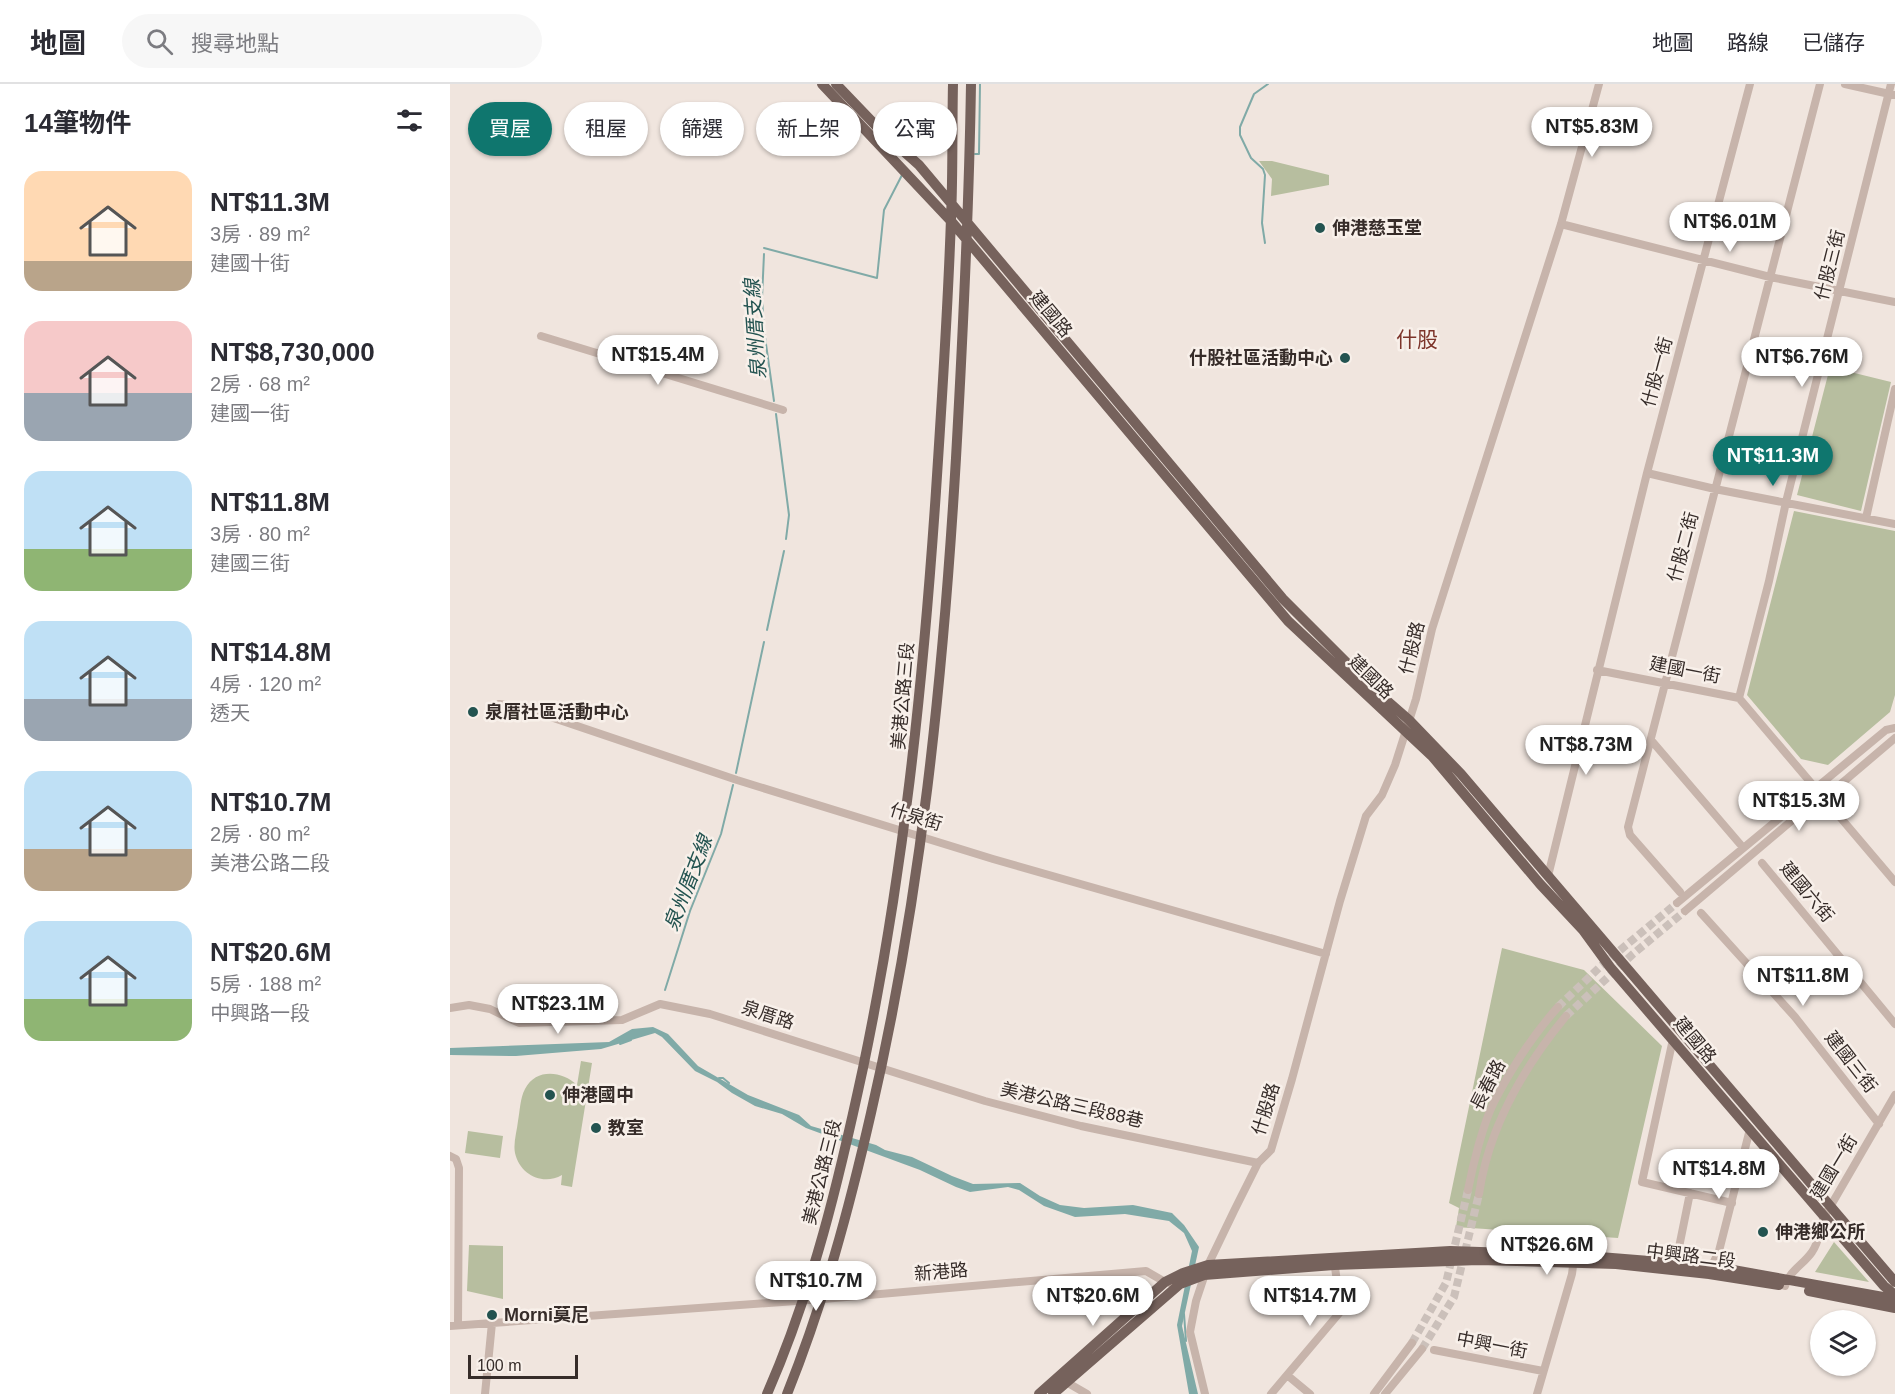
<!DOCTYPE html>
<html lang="zh-TW">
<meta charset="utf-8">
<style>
body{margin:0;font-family:Arial,"Noto Sans TC",sans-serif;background:#f7f7f7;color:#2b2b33;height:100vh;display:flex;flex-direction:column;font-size:22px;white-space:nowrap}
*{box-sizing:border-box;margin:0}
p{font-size:20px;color:#7c7c81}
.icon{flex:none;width:33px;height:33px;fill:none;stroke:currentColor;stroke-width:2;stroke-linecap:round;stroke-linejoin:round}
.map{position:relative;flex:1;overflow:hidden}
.sheet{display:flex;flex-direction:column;background:#fff;width:450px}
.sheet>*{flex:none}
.hud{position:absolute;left:18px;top:18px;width:570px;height:54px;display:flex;gap:12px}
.tools{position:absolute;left:1360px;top:1226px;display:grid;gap:12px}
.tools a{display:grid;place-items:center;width:66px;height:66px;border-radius:50%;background:#fff;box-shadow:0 2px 4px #0004;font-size:30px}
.scale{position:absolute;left:18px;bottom:15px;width:110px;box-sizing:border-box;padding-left:6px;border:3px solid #362c29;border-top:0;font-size:16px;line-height:21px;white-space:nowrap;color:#362c29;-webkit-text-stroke:4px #f8f0ea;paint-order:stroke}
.price{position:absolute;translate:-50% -51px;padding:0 14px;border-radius:21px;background:#fff;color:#222;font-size:20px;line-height:39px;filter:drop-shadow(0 2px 3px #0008)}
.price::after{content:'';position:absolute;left:50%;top:36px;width:18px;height:14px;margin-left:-9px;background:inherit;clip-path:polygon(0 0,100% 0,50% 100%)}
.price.active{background:#0f766e;color:#fff}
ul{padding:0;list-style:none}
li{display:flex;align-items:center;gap:18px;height:150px;padding:0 24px}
li span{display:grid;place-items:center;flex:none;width:168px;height:120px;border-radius:18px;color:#555}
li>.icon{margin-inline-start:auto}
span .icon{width:72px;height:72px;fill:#fffc;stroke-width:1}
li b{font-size:26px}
h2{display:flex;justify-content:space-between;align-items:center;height:72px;padding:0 24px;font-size:26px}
.chip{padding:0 21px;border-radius:27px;background:#fff;box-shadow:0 2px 4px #0004;font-size:21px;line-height:54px}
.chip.active{background:#0f766e;color:#fff}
header{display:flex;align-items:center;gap:36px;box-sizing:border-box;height:84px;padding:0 30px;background:#fff;border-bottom:2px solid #e1e1e2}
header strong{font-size:28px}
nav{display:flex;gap:33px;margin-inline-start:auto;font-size:21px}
.search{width:420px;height:54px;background:#f7f7f7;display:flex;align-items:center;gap:15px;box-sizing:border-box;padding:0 21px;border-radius:33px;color:#7c7c81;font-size:22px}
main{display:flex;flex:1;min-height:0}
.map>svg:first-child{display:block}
.green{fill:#b7be9f}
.water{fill:#80aaa7}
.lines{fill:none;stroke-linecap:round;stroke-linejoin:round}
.stream{stroke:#80aaa7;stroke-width:2}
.minor-tunnel{stroke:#cbc0ba;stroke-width:8;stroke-dasharray:8 4;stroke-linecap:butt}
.minor{stroke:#c7b4ab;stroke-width:8}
.major{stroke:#76625c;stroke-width:10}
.poi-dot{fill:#235350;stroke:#f8f0ea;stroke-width:2}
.labels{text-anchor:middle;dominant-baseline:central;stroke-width:5;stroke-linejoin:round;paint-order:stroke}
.poi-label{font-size:18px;font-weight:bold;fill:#362c29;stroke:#f8f0ea;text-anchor:start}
.street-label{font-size:18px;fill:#362c29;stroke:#f8f0ea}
.water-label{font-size:20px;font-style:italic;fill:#235350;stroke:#f8f0ea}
.quarter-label{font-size:21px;fill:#7d342a;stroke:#f8f0ea}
</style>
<header>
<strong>地圖</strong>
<div class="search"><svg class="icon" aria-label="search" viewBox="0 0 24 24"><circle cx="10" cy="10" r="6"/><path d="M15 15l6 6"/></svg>搜尋地點</div>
<nav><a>地圖</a><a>路線</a><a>已儲存</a></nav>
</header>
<main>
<section class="sheet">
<h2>14筆物件<svg class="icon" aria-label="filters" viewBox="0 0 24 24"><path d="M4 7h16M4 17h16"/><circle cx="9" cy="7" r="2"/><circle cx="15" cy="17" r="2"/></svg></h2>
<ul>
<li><span style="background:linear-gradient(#ffd9b3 75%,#b9a48a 0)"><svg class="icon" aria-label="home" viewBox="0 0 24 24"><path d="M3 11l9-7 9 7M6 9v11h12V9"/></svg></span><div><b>NT$11.3M</b><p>3房 · 89 m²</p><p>建國十街</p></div></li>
<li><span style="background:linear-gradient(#f6c9c9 60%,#9aa5b1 0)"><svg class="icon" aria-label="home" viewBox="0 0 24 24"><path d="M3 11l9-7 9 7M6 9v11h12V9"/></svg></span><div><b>NT$8,730,000</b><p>2房 · 68 m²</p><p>建國一街</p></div></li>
<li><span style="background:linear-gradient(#bfe0f5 65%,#8fb573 0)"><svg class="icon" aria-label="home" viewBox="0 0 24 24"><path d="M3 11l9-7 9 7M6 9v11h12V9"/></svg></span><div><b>NT$11.8M</b><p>3房 · 80 m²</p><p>建國三街</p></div></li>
<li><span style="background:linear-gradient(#bfe0f5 65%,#9aa5b1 0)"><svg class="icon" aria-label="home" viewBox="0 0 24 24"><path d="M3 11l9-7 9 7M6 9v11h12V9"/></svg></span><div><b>NT$14.8M</b><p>4房 · 120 m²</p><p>透天</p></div></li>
<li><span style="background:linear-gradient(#bfe0f5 65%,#b9a48a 0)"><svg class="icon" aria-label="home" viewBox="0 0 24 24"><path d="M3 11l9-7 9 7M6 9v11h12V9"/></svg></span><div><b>NT$10.7M</b><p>2房 · 80 m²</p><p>美港公路二段</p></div></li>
<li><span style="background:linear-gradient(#bfe0f5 65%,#8fb573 0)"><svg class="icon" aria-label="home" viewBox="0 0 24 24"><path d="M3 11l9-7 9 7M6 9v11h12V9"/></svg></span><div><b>NT$20.6M</b><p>5房 · 188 m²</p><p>中興路一段</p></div></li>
</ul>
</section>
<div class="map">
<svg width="1445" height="1310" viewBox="0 0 1445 1310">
<rect width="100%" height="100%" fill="#f0e5de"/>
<path class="green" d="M 809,77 L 822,77 L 879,91 L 879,101 L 821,112 L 822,95 Z
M 1380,283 L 1441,298 L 1411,427 L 1347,411 Z
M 1344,427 L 1445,447 L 1445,611 L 1440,628 L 1378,681 L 1351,675 L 1297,611 Z
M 1052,864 L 1134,886 L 1212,962 L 1168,1154 L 1006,1143 L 1009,1124 L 999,1119 Z
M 131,977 L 142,979 L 122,1103 L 111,1101 L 112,1091 C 93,1102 70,1091 65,1069 C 63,1059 67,1047 68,1037 C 70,1027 70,1014 75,1005 C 86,984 112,987 127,1001 Z
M 18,1047 L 53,1052 L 50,1074 L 15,1069 Z
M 1384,1158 L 1419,1198 L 1365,1188 Z
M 19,1161 L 53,1162 L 53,1215 L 17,1207 Z"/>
<path class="water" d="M 203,943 L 218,950 L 248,982 L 298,1011 L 349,1031 L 361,1042 L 426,1061 L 435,1066 L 462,1073 L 502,1092 L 523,1100 L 570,1099 L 590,1112 L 610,1121 L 634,1124 L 683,1121 L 722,1129 L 734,1141 L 749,1163 L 732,1242 L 748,1310 L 739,1310 L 727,1241 L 742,1167 L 734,1149 L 719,1137 L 675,1130 L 625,1133 L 594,1122 L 569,1106 L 558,1103 L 520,1108 L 506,1103 L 470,1086 L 356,1044 L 332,1030 L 305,1022 L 282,1009 L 267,998 L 245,987 L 212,953 L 205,949 L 151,965 L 66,972 L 0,971 L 0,964 L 159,958 L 182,945 Z"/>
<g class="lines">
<path class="stream" d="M 461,69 L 465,58 L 489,65
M 525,70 L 529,70 L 530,0
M 815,159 L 812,139 L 815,91 L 813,85 L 801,74 L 790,51 L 790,43 L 804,10 L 818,0
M 314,164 L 427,194 L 434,126 L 452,91
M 314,170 L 312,214 L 314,246 L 324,317
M 326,330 L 339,431 L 336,455
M 317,546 L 334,467
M 286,689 L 314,558
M 215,906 L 240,827 L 271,750 L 283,701
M 170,960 L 181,956
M 269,994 L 273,994 L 279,999
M 734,1230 L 736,1257"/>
<path class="minor-tunnel" d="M 1108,923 L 1151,882 L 1227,819
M 1116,932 L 1183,870 L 1235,827
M 962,1259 L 996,1199 L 1018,1106
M 972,1265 L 1004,1213 L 1029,1110"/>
<path class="minor" d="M 1395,0 L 1444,11
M 1111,140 L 1320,193 L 1445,218
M 91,252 L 333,326
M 1197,389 L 1265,405 L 1445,440
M 1416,434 L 1445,305
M 1147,586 L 1289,614 L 1445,798
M 1289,614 L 1319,497 L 1336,418 L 1441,0
M 49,620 L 68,622 L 287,696 L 543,775 L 876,870
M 1201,656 L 1290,760
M 1312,779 L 1445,940
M 1098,792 L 1197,389 L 1300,0
M 1230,808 L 1180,751 L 1178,743 L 1370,0
M 1227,819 L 1436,646 L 1445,644
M 1235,827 L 1346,733 L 1365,722 L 1445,654
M 1251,829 L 1345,933 L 1429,1040
M 0,924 L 19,921 L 40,925 L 69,939 L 172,936 L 210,920 L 260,930 L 535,1017 L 631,1042 L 808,1079
M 1223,955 L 1192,1098 L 1282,1119
M 0,1072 L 6,1075 L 9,1084 L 8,1241
M 1018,1106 C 1023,1080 1033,1040 1044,1018 C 1061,985 1084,950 1108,923
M 1029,1110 C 1039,1042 1073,984 1116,932
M 1225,1183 L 1240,1109
M 1260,1186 L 1269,1167 L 1300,1045
M 1335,1202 C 1339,1187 1354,1180 1362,1168 C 1372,1154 1369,1136 1380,1123 L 1445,1011
M 0,1242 L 373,1215 L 696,1187 L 715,1198 L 720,1199
M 984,1266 L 1093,1287
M 837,1291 L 860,1310
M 611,1295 L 637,1310
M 35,1310 L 42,1239
M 755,1310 L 740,1248 L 746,1217 L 758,1181 L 784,1127 L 808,1079 L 821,1066 L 842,995 L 890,817 L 916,732 L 932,711 L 945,681 L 966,615 L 982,545 L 1111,140 L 1149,0
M 821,1310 L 891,1227 L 884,1176
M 924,1310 L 962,1259
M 935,1310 L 972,1265
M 1087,1310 L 1122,1190 L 1124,1174"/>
<path class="major" d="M 372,0 L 501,137 L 838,537 L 982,672 L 1090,800 L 1133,846 L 1160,883 L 1434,1202 L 1445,1211
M 386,0 L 432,48 L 469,81 L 833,515 L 919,601 L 959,636 L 1011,690 L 1445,1198
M 1359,1207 L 1445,1224
M 317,1310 C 363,1205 389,1096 413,984 C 453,793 473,601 486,407 C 492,316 498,225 501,134 C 503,89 502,45 503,0
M 337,1310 C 374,1218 399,1125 421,1029 C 471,813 493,595 506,374 C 513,249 519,125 521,0
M 589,1310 L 715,1198 L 733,1189 L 758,1181 L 1000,1167 L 1125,1171 L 1261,1182 L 1445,1215
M 603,1310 L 730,1200 L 754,1191 L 884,1181 L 1029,1176 L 1166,1180 L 1259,1190 L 1329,1201"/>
</g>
<g class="poi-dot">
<circle cx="870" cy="144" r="6"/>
<circle cx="895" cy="274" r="6"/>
<circle cx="23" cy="628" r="6"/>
<circle cx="100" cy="1011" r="6"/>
<circle cx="146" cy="1044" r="6"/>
<circle cx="1313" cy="1148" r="6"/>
<circle cx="42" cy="1231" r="6"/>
</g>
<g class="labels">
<g class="poi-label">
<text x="882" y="144">伸港慈玉堂</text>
<text x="883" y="274" text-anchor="end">什股社區活動中心</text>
<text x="35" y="628">泉厝社區活動中心</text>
<text x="112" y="1011">伸港國中</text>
<text x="158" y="1044">教室</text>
<text x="1325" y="1148">伸港鄉公所</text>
<text x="54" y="1231">Morni莫尼</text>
</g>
<g class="street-label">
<text transform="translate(1380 181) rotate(-76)">什股三街</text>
<text transform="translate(601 230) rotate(50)">建國路</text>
<text transform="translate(1207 288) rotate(-75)">什股一街</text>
<text transform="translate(1233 463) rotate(-75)">什股二街</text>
<text transform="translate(962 564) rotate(-76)">什股路</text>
<text transform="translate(1235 586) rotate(11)">建國一街</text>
<text transform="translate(921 593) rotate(44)">建國路</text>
<text transform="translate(453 612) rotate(-85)">美港公路三段</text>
<text transform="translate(466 733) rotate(17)">什泉街</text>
<text transform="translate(1357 808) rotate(50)">建國六街</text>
<text transform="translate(318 931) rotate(18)">泉厝路</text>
<text transform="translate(1245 956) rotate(50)">建國路</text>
<text transform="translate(1401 978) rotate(52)">建國三街</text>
<text transform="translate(1038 1001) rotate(-63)">長春路</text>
<text transform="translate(622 1021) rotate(13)">美港公路三段88巷</text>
<text transform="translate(816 1025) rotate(-73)">什股路</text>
<text transform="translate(1384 1083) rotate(-59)">建國一街</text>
<text transform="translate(372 1088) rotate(-76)">美港公路三段</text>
<text transform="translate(1241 1172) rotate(7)">中興路二段</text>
<text transform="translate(491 1188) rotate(-5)">新港路</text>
<text transform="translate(1042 1261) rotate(11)">中興一街</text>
</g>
<g class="water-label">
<text transform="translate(305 245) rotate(-94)">泉州厝支線</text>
<text transform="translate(238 799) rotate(-69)">泉州厝支線</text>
</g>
<g class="quarter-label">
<text x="967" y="255">什股</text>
</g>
</g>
</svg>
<div class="tools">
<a><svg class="icon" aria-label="layers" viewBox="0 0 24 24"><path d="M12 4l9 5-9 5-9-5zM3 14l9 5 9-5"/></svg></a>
</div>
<div class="scale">100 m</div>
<b class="price" style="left:1142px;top:74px">NT$5.83M</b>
<b class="price" style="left:1280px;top:169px">NT$6.01M</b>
<b class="price" style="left:208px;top:302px">NT$15.4M</b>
<b class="price" style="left:1352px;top:304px">NT$6.76M</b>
<b class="price active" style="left:1323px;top:403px">NT$11.3M</b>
<b class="price" style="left:1136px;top:692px">NT$8.73M</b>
<b class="price" style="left:1349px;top:748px">NT$15.3M</b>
<b class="price" style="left:1353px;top:923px">NT$11.8M</b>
<b class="price" style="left:108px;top:951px">NT$23.1M</b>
<b class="price" style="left:1269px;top:1116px">NT$14.8M</b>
<b class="price" style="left:1097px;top:1192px">NT$26.6M</b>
<b class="price" style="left:366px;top:1228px">NT$10.7M</b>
<b class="price" style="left:643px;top:1243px">NT$20.6M</b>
<b class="price" style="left:860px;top:1243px">NT$14.7M</b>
<div class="hud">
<a class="chip active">買屋</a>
<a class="chip">租屋</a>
<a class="chip">篩選</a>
<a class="chip">新上架</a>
<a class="chip">公寓</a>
</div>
</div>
</main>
